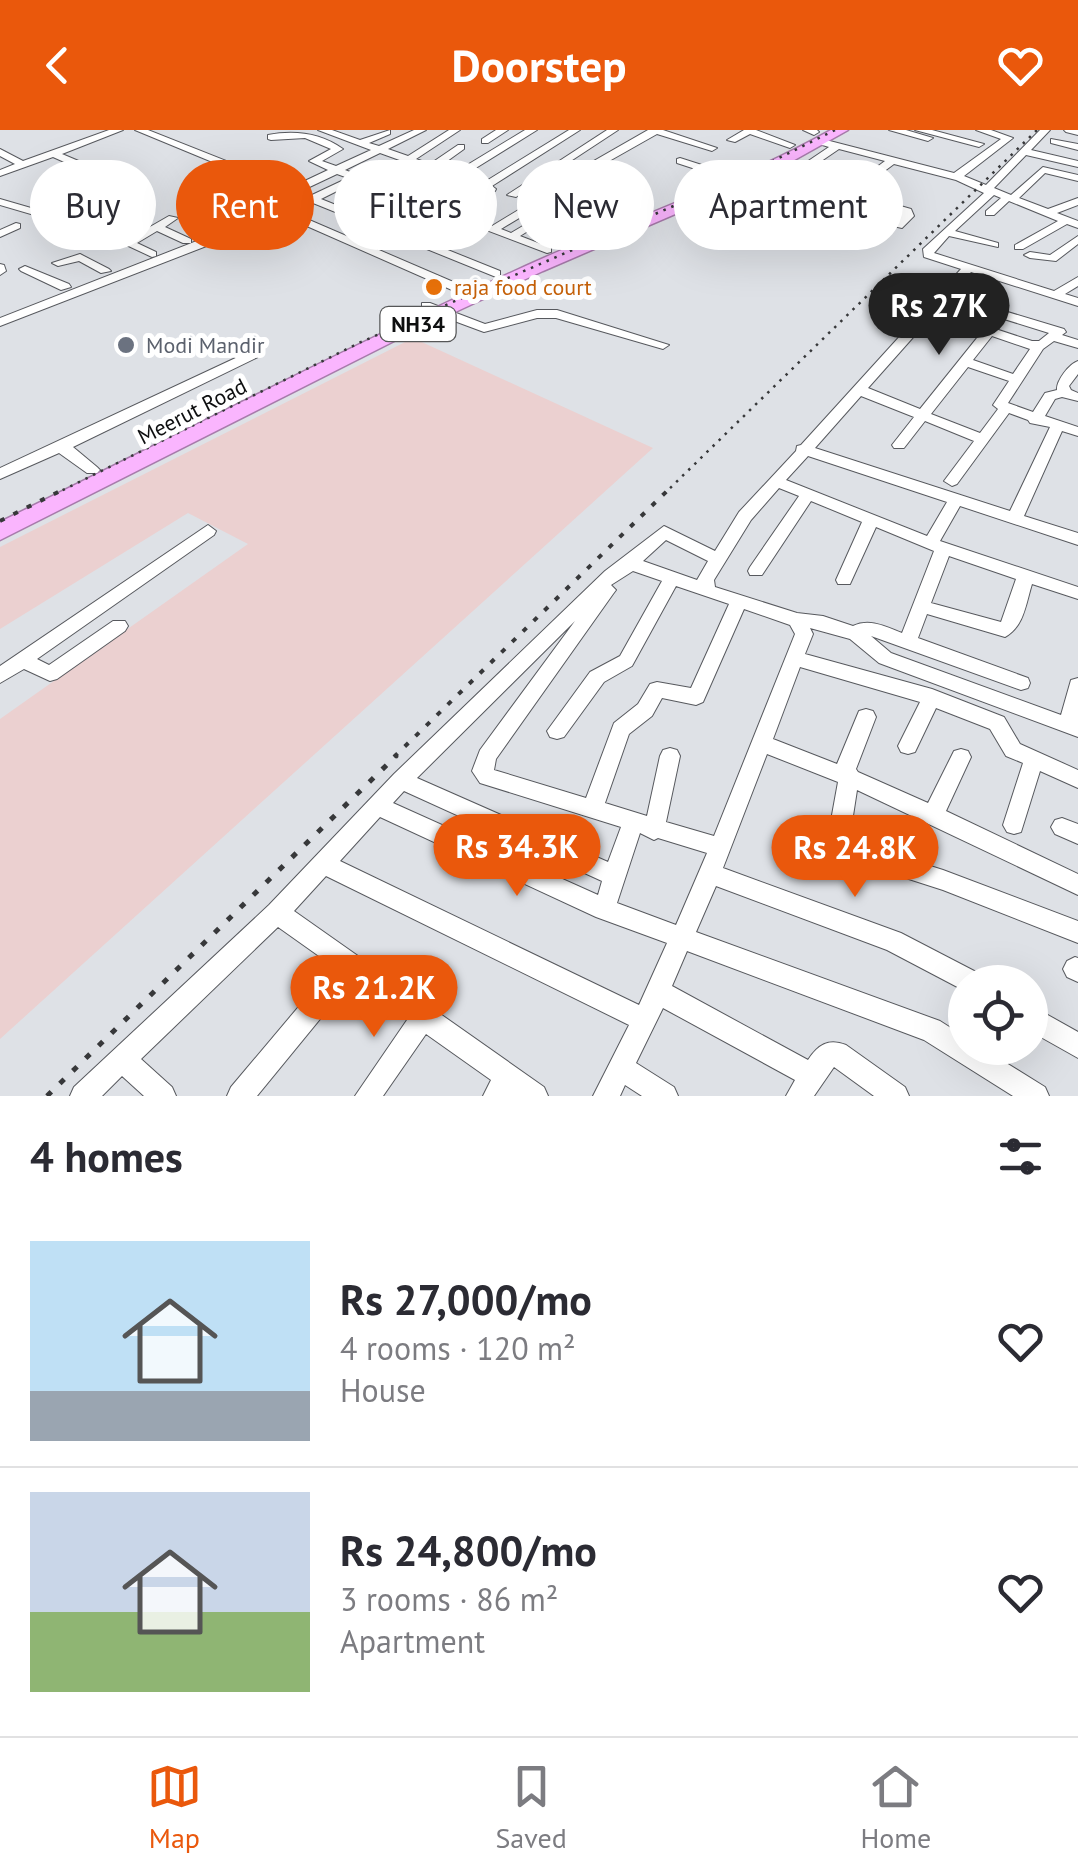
<!DOCTYPE html>
<meta charset="utf-8">
<style>
body{margin:0;font-family:"PT Sans",sans-serif;background:#f7f7f7;color:#2b2b33;height:100vh;display:flex;flex-direction:column;font-size:38px;white-space:nowrap}
*{box-sizing:border-box;margin:0}
p{font-size:32px;color:#7c7c81}
.icon{flex:none;width:55px;height:55px;fill:none;stroke:currentColor;stroke-width:2;stroke-linecap:round;stroke-linejoin:round}
.map{position:relative;height:966px;overflow:hidden}
.drawer{display:flex;flex-direction:column;background:#fff;flex:1}
.drawer>*{flex:none}
.hud{position:absolute;left:30px;top:30px;width:1020px;height:90px;display:flex;gap:20px}
.controls{position:absolute;left:948px;top:835px;display:grid;gap:20px}
.controls a{display:grid;place-items:center;width:100px;height:100px;border-radius:50%;background:#fff;box-shadow:0 10px 40px #0002;font-size:50px}
.price{position:absolute;translate:-50% -85px;padding:0 22px;border-radius:35px;background:#ea580c;color:#fff;font-size:32px;line-height:65px;filter:drop-shadow(0 2px 5px #0008)}
.price::after{content:'';position:absolute;left:50%;top:60px;width:30px;height:22px;margin-left:-15px;background:inherit;clip-path:polygon(0 0,100% 0,50% 100%)}
.price.on{background:#222;color:#fff}
ul{padding:0;list-style:none}
li{display:flex;align-items:center;gap:30px;height:250px;padding:0 30px}
li+li{border-top:2px solid #e1e1e2}
li span{display:grid;place-items:center;flex:none;width:280px;height:200px;border-radius:0px;color:#555}
li>.icon{margin-inline-start:auto}
span .icon{width:120px;height:120px;fill:#fffc;stroke-width:1}
li b{font-size:42px}
h2{display:flex;justify-content:space-between;align-items:center;height:120px;padding:0 30px;font-size:42px}
.chip{padding:0 35px;border-radius:45px;background:#fff;box-shadow:0 10px 40px #0002;font-size:35px;line-height:90px}
.chip.on{background:#ea580c;color:#fff}
header{display:flex;justify-content:space-between;align-items:center;height:130px;padding:0 30px;background:#ea580c;color:#fff;font-size:45px;font-weight:700}
.dock{display:flex;justify-content:space-around;align-items:center;height:140px;border-top:2px solid #e1e1e2;background:#fff;font-size:28px;color:#7c7c81}
.dock a{display:grid;justify-items:center;gap:5px}
.dock .on{color:#ea580c}
.map>svg:first-child{display:block}
.industrial{fill:#ebd0d0}
.lines{fill:none;stroke-linecap:round;stroke-linejoin:round}
.minor-casing{stroke:#57595e;stroke-width:2}
.highway-casing{stroke:#a77bab;stroke-width:3}
.minor{fill:#fff;fill-rule:evenodd}
.highway{fill:#fab5fe;fill-rule:evenodd}
.rail-far2{stroke:#37383a;stroke-width:2.5;stroke-dasharray:2.5 6;stroke-linecap:butt}
.rail-far1{stroke:#37383a;stroke-width:4;stroke-dasharray:5 10;stroke-linecap:butt}
.rail{stroke:#37383a;stroke-width:5;stroke-dasharray:6 12;stroke-linecap:butt}
.food-dot{fill:#e8710a;stroke:#fff;stroke-width:4}
.worship-dot{fill:#6b7280;stroke:#fff;stroke-width:4}
.labels{text-anchor:middle;dominant-baseline:central;stroke-width:10;stroke-linejoin:round;paint-order:stroke}
.far-food-label{font-size:22px;fill:#c56008;stroke:#fff;text-anchor:start}
.shield{fill:#fff;stroke:#565758;stroke-width:2.5}
.shield-label{font-size:22px;font-weight:bold;fill:#0e0f10}
.far-worship-label{font-size:22px;fill:#5b616d;stroke:#fff;text-anchor:start}
.far-street-label{font-size:22px;fill:#0e0f10;stroke:#fff}
</style>
<header><svg class="icon" aria-label="back" viewBox="0 0 24 24"><path d="M15 5l-7 7 7 7"/></svg>Doorstep<svg class="icon" aria-label="heart" viewBox="0 0 24 24"><path d="M12 20l-8-8c-3-5 5-10 8-4 3-6 11-1 8 4z"/></svg></header>
<div class="map">
<svg width="1078" height="966" viewBox="0 0 1078 966">
<rect width="100%" height="100%" fill="#dee1e6"/>
<path class="industrial" d="M 413,208 L 653,318 L 0,909 L 0,589 L 248,414 L 188,383 L 0,499 L 0,417 Z"/>
<g class="lines">
<g class="minor-casing">
<path id="minor" d="M 109,0 L 123,0 L 62,24 L 88,35 L 88,39 L 80,39 L 53,27 L 0,46 L 0,40 L 15,34 L 0,26 L 0,19 L 23,31 Z
M 135,0 L 148,0 L 292,57 L 328,40 L 309,31 L 331,19 L 305,8 L 271,10 L 268,9 L 268,5 C 295,0 320,3 343,19 L 322,31 L 336,36 L 371,20 L 318,0 L 332,0 L 360,10 L 390,0 L 390,4 L 369,13 L 379,16 L 414,0 L 426,0 L 388,19 L 408,26 L 449,0 L 460,0 L 416,29 L 430,34 L 458,15 L 464,15 L 464,19 L 439,37 L 454,43 L 525,0 L 537,0 L 463,46 L 483,53 L 569,0 L 580,0 L 492,56 L 496,59 L 495,61 L 457,83 L 492,96 L 525,76 L 520,70 L 521,68 L 529,68 L 648,0 L 663,0 L 717,18 L 712,21 L 657,4 L 535,73 L 536,78 L 501,99 L 511,103 L 543,84 L 596,101 L 590,104 L 544,91 L 520,106 L 551,118 L 551,122 L 547,123 L 357,51 L 321,69 L 500,141 L 500,145 L 496,147 L 313,73 L 293,83 L 465,157 L 465,163 L 461,164 L 284,86 L 0,196 L 0,188 L 304,69 L 265,54 L 237,68 L 229,68 L 229,64 L 256,50 ZM 380,23 L 483,60 L 476,63 L 381,31 L 373,33 L 463,66 L 460,69 L 462,72 L 448,80 L 345,40 ZM 337,44 L 348,48 L 312,65 L 301,61 Z
M 496,0 L 508,0 L 488,13 L 482,13 L 482,9 Z
M 607,0 L 618,0 L 516,67 L 507,65 Z
M 744,0 L 756,0 L 795,15 L 790,18 L 750,4 L 735,12 L 727,10 Z
M 803,0 L 817,0 L 819,2 L 814,5 Z
M 889,0 L 906,0 L 933,8 L 928,11 Z
M 915,0 L 932,0 L 984,14 L 979,17 Z
M 976,0 L 991,0 L 1013,8 L 964,46 L 986,55 L 1040,0 L 1050,0 L 1031,20 L 1078,31 L 1078,37 L 1026,25 L 994,58 L 1011,65 L 1043,37 L 1078,45 L 1078,51 L 1045,43 L 1019,68 L 1048,79 L 1078,68 L 1078,75 L 1057,83 L 1078,91 L 1078,98 L 1067,94 L 1023,119 L 1015,119 L 1015,115 L 1058,91 L 1009,71 L 994,85 L 986,85 L 986,81 L 1001,68 L 994,65 L 955,101 L 998,113 L 998,117 L 949,106 L 934,123 L 1054,161 L 1078,147 L 1078,156 L 1065,164 L 1078,168 L 1078,176 L 971,142 L 951,165 L 1064,199 L 1066,202 L 1062,205 L 1078,210 L 1078,218 L 1054,211 L 1043,219 L 1008,273 L 1033,282 L 1045,263 L 1057,260 C 1056,251 1069,234 1078,231 L 1078,244 L 1069,256 L 1071,260 L 1078,263 L 1078,271 L 1062,267 L 1055,269 L 1045,286 L 1078,297 L 1078,306 L 1062,301 L 1024,386 L 1078,403 L 1078,415 L 960,376 L 940,411 L 1078,457 L 1078,469 L 1032,454 C 1026,473 1024,497 1005,507 L 927,484 L 918,508 L 1028,548 L 1030,553 L 1028,558 L 1021,560 L 871,506 L 891,523 L 1061,585 L 1071,550 L 1078,548 L 1078,607 L 879,533 L 850,509 L 810,498 L 813,504 L 805,524 L 932,559 L 1004,587 L 1020,614 L 1078,640 L 1078,658 L 1040,641 L 1021,702 L 1014,704 L 1007,702 L 1003,695 L 1023,633 L 1006,626 L 990,599 L 936,578 L 915,622 L 908,624 L 901,622 L 898,616 L 920,572 L 800,537 L 773,609 L 837,634 L 859,581 L 866,579 L 873,581 L 876,587 L 856,639 L 858,642 L 928,673 L 954,621 L 961,619 L 968,621 L 971,627 L 946,681 L 1078,744 L 1078,765 L 857,660 L 848,718 L 845,725 L 837,728 L 829,725 L 826,718 L 838,652 L 767,624 L 723,738 L 901,803 L 980,844 L 984,852 L 965,852 L 965,861 L 887,820 L 716,756 L 696,802 L 940,891 L 965,907 L 965,918 L 982,918 L 1045,957 L 1049,966 L 1013,966 L 924,910 L 687,821 L 672,856 L 808,930 C 818,915 828,908 846,915 L 905,957 L 909,966 L 874,966 L 834,937 L 814,966 L 786,966 L 795,950 L 663,878 L 636,933 L 674,957 L 678,966 L 642,966 L 625,955 L 620,966 L 593,966 L 629,895 L 326,746 L 294,781 L 544,957 L 548,966 L 483,966 L 491,950 L 426,904 L 383,966 L 355,966 L 407,890 L 352,850 L 257,966 L 227,966 L 231,957 L 333,836 L 278,797 L 141,929 L 172,957 L 176,966 L 144,966 L 122,946 L 102,966 L 70,966 L 74,957 L 269,775 L 394,644 L 605,441 L 664,396 L 715,421 L 739,382 L 796,321 L 797,316 L 801,315 L 961,139 L 924,127 L 923,119 L 984,63 L 956,50 L 894,34 L 855,63 L 911,79 L 914,86 L 902,98 L 893,96 L 902,83 L 849,68 L 801,102 L 797,101 L 797,97 L 840,65 L 792,51 L 751,79 L 743,79 L 743,75 L 782,49 L 746,38 L 746,34 L 789,44 L 829,17 L 819,14 L 819,10 L 822,9 L 954,43 L 1001,9 ZM 839,19 L 885,31 L 846,60 L 798,47 ZM 946,171 L 1049,203 L 1039,211 L 1032,211 L 938,180 ZM 932,186 L 981,203 L 920,279 L 868,258 ZM 992,206 L 1030,219 L 1013,244 L 973,230 ZM 968,237 L 1009,251 L 993,275 L 998,279 L 980,303 L 931,284 ZM 861,266 L 914,287 L 892,315 L 894,318 L 904,318 L 925,291 L 974,311 L 944,351 L 952,356 L 957,354 L 1009,283 L 1028,290 L 1030,293 L 1050,297 L 1010,381 L 815,318 ZM 808,326 L 947,372 L 927,406 L 786,350 ZM 779,358 L 799,366 L 750,437 L 748,441 L 750,445 L 762,445 L 811,371 L 862,392 L 836,450 L 838,454 L 850,454 L 876,397 L 934,421 L 902,503 C 886,497 870,488 853,496 L 823,486 L 797,483 L 715,457 L 714,450 L 751,390 ZM 666,410 L 708,431 L 697,450 L 643,431 ZM 949,426 L 1016,449 L 1001,492 L 931,473 ZM 633,441 L 662,451 L 620,526 L 590,542 L 547,601 L 550,607 L 557,609 L 564,607 L 604,552 L 632,536 L 676,456 L 729,474 L 691,558 L 657,552 L 650,554 L 638,574 L 614,593 L 586,668 L 494,640 L 496,629 L 613,464 L 616,460 L 611,455 ZM 744,479 L 790,495 L 795,504 L 714,706 L 666,692 L 680,626 L 677,620 L 670,618 L 663,620 L 660,626 L 647,686 L 605,673 L 629,604 L 652,586 L 662,568 L 696,575 L 703,572 ZM 575,491 L 480,620 L 472,641 L 480,653 L 621,697 L 608,732 L 417,648 ZM 404,661 L 602,751 L 598,765 L 393,673 ZM 380,687 L 596,787 L 667,813 L 639,875 L 340,731 ZM 640,703 L 654,710 L 658,708 L 707,723 L 676,795 L 617,773 Z
M 1064,0 L 1078,0 L 1078,5 L 1066,2 Z
M 1051,9 L 1078,14 L 1078,20 L 1051,13 Z
M 680,28 L 733,45 L 734,47 L 729,50 L 677,33 L 677,29 Z
M 0,69 L 69,89 L 70,91 L 65,94 L 0,75 Z
M 169,86 L 178,88 L 165,97 L 191,109 L 191,113 L 183,113 L 157,101 L 137,113 L 156,122 L 156,126 L 152,127 L 122,113 Z
M 16,93 L 20,94 L 20,98 L 0,107 L 0,100 Z
M 1078,106 L 1078,114 L 1056,131 L 1030,128 L 1024,125 L 1030,122 L 1050,125 Z
M 80,124 L 109,139 L 111,141 L 101,143 L 79,131 L 58,136 L 52,133 Z
M 0,134 L 4,135 L 6,141 L 0,145 Z
M 25,136 L 69,154 L 71,157 L 61,160 L 21,141 L 19,139 Z
M 422,173 L 430,173 L 485,194 L 537,180 L 557,180 L 669,215 L 663,219 L 556,188 L 537,188 L 484,202 L 422,179 Z
M 259,217 L 264,218 L 264,224 L 73,317 L 97,337 L 100,340 L 97,343 L 87,343 L 59,323 L 0,349 L 0,338 Z
M 208,395 L 216,401 L 214,405 L 37,529 L 49,535 L 113,491 L 125,491 L 128,496 L 125,501 L 57,549 L 50,551 L 24,539 L 0,553 L 0,536 Z
M 1062,688 L 1078,694 L 1078,714 L 1055,704 L 1051,697 L 1055,690 Z
M 867,716 L 943,740 L 1078,791 L 1078,813 L 943,760 L 859,733 L 856,726 L 859,719 Z
M 1075,827 L 1078,828 L 1078,852 L 1067,847 L 1063,839 L 1067,831 Z
M 1030,875 L 1078,902 L 1078,928 L 1030,901 Z"/>
</g>
<g class="highway-casing">
<path id="highway" d="M 831,0 L 848,0 L 773,42 L 543,141 L 408,204 L 0,410 L 0,392 C 173,307 344,219 519,139 C 623,91 731,56 831,0 Z"/>
</g>
<use href="#minor" class="minor"/>
<use href="#highway" class="highway"/>
<path class="rail-far2" d="M 55,364 L 361,212 L 747,44 L 835,0
M 664,364 L 1037,0"/>
<path class="rail-far1" d="M 0,391 L 60,361
M 394,627 L 667,361"/>
<path class="rail" d="M 47,966 L 397,625"/>
</g>
<circle class="food-dot" cx="434" cy="157" r="10"/>
<circle class="worship-dot" cx="126" cy="215" r="10"/>
<g class="labels">
<g class="far-food-label">
<text x="454" y="157">raja food court</text>
</g>
<rect class="shield" x="380.5" y="177" width="75" height="34" rx="8"/>
<g class="shield-label">
<text x="418" y="194">NH34</text>
</g>
<g class="far-worship-label">
<text x="146" y="215">Modi Mandir</text>
</g>
<g class="far-street-label">
<text transform="translate(192 281) rotate(-27)">Meerut Road</text>
</g>
</g>
</svg>
<div class="controls">
<a><svg class="icon" aria-label="locate" viewBox="0 0 24 24"><circle cx="12" cy="12" r="6"/><path d="M12 2v4M12 18v4M2 12h4M18 12h4"/></svg></a>
</div>
<b class="price on" style="left:939px;top:228px">Rs 27K</b>
<b class="price" style="left:517px;top:769px">Rs 34.3K</b>
<b class="price" style="left:855px;top:770px">Rs 24.8K</b>
<b class="price" style="left:374px;top:910px">Rs 21.2K</b>
<div class="hud">
<a class="chip">Buy</a>
<a class="chip on">Rent</a>
<a class="chip">Filters</a>
<a class="chip">New</a>
<a class="chip">Apartment</a>
</div>
</div>
<section class="drawer">
<h2>4 homes<svg class="icon" aria-label="filters" viewBox="0 0 24 24"><path d="M4 7h16M4 17h16"/><circle cx="9" cy="7" r="2"/><circle cx="15" cy="17" r="2"/></svg></h2>
<ul>
<li><span style="background:linear-gradient(#bfe0f5 75%,#9aa5b1 0)"><svg class="icon" aria-label="home" viewBox="0 0 24 24"><path d="M3 11l9-7 9 7M6 9v11h12V9"/></svg></span><div><b>Rs 27,000/mo</b><p>4 rooms · 120 m²</p><p>House</p></div><svg class="icon" aria-label="heart" viewBox="0 0 24 24"><path d="M12 20l-8-8c-3-5 5-10 8-4 3-6 11-1 8 4z"/></svg></li>
<li><span style="background:linear-gradient(#c9d6e8 60%,#8fb573 0)"><svg class="icon" aria-label="home" viewBox="0 0 24 24"><path d="M3 11l9-7 9 7M6 9v11h12V9"/></svg></span><div><b>Rs 24,800/mo</b><p>3 rooms · 86 m²</p><p>Apartment</p></div><svg class="icon" aria-label="heart" viewBox="0 0 24 24"><path d="M12 20l-8-8c-3-5 5-10 8-4 3-6 11-1 8 4z"/></svg></li>
</ul>
</section>
<nav class="dock">
<a class="on"><svg class="icon" aria-label="map" viewBox="0 0 24 24"><path d="M3 6l6-2 6 2 6-2v14l-6 2-6-2-6 2zM9 4v14M15 6v14"/></svg>Map</a>
<a><svg class="icon" aria-label="saved" viewBox="0 0 24 24"><path d="M7 4h10v16l-5-4-5 4z"/></svg>Saved</a>
<a><svg class="icon" aria-label="home" viewBox="0 0 24 24"><path d="M3 11l9-7 9 7M6 9v11h12V9"/></svg>Home</a>
</nav>
